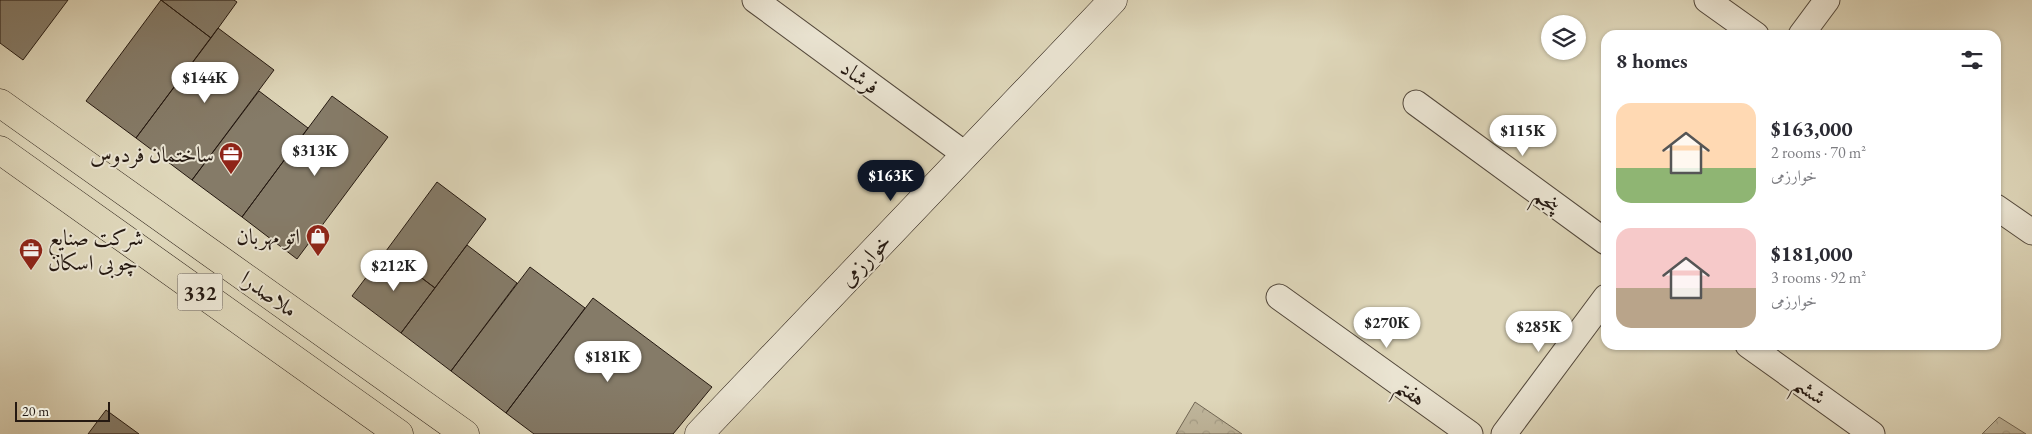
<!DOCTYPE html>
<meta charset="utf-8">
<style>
body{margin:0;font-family:"EB Garamond",Amiri,serif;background:#f2f2f3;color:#2b2b33;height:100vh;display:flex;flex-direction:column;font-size:19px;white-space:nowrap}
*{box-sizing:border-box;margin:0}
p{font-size:16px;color:#7c7c81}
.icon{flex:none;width:28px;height:28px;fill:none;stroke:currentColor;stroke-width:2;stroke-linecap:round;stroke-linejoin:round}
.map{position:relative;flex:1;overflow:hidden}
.panel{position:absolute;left:1601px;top:30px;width:400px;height:320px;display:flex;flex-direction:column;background:#fff;border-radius:15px;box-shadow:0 1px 4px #0004}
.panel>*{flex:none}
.buttons{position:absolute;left:1541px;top:15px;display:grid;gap:10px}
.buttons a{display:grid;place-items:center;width:45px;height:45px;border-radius:50%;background:#fff;box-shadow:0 1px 4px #0004;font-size:25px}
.scale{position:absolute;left:15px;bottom:12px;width:95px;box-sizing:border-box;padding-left:5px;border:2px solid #251911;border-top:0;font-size:14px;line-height:18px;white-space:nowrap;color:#251911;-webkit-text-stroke:4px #eae4d2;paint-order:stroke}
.price{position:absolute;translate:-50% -42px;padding:0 11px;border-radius:18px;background:#fff;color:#222;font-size:16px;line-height:32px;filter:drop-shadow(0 1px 2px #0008)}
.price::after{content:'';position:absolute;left:50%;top:30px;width:15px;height:11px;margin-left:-8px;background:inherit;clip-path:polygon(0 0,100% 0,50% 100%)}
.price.active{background:#111827;color:#fff}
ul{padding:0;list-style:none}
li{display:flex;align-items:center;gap:15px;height:125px;padding:0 15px}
li span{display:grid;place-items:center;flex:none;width:140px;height:100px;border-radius:15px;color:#555}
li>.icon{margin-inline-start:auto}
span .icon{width:60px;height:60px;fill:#fffc;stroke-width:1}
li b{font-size:21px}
h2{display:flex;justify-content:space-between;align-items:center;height:60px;padding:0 15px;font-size:21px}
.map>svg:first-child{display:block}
.forest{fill:url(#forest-crowns);stroke:#726856}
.building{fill:#857b68;stroke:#251911}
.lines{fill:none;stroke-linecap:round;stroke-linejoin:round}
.street-casing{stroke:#53483b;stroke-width:27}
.secondary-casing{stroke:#251911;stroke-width:29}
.primary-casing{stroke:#251911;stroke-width:29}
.street{stroke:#eae4d2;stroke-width:25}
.secondary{stroke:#eae4d2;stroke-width:28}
.primary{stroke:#ded6b9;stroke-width:28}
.labels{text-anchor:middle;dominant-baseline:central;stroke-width:4;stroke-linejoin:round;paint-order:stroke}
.shield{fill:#eae4d2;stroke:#60564b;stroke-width:1}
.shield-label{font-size:21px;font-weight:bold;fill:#251911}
.street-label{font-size:22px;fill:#251911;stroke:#eae4d2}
.poi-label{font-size:22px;fill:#251911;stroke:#eae4d2;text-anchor:end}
</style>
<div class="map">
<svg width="2032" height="434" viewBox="0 0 2032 434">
<defs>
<pattern id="forest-crowns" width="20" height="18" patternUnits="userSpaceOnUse" patternTransform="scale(1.25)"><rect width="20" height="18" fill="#bfb69c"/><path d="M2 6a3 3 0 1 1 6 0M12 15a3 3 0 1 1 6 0" fill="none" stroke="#a49c85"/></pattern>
</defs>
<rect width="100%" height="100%" fill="#ded6b9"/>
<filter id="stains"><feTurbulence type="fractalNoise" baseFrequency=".004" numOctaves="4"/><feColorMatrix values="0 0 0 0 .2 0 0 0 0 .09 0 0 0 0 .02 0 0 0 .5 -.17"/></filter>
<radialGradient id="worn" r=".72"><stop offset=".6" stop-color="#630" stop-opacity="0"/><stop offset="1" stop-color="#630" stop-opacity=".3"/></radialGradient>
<path class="forest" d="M 1195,402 L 1242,434 L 1176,434 Z
M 1999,417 L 2026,434 L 1982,434 Z"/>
<path class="building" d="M 0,0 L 68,0 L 23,60 L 0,43 Z
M 161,0 L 211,38 L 136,138 L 86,101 Z
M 161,0 L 234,0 L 237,2 L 211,38 Z
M 218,28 L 274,70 L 192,180 L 136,138 Z
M 259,91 L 308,128 L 242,217 L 192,180 Z
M 332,96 L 388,137 L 297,259 L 242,217 Z
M 437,182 L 486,219 L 435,288 L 386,251 Z
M 467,245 L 517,283 L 451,371 L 401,333 Z
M 386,251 L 435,288 L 401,333 L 352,296 Z
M 530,267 L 585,308 L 506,413 L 451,371 Z
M 593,298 L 712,387 L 673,434 L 534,434 L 506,413 Z
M 106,410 L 139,434 L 88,434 Z"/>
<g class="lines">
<g class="street-casing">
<path id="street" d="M 755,0 L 966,155
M 1707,0 L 1756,35
M 1801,35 L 1827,0
M 1416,103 L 1606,242
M 1996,207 L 2032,232
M 1279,297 L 1470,434
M 1748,345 L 1872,434
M 1504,434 L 1606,297"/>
</g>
<g class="secondary-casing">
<path id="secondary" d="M 699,434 L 1113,0"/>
</g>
<g class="primary-casing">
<path id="primary" d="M 0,103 L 465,434
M 0,150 L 399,434"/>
</g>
<use href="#street" class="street"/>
<use href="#secondary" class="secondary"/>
<use href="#primary" class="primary"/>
</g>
<defs>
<g id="office-pin" transform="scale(1.25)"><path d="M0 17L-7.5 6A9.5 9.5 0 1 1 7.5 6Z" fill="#8f2418" stroke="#eae4d2"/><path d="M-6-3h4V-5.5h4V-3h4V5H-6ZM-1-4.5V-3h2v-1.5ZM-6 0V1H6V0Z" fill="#fff"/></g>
<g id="shop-pin" transform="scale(1.25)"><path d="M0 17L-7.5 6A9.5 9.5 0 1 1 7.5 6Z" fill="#8f2418" stroke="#eae4d2"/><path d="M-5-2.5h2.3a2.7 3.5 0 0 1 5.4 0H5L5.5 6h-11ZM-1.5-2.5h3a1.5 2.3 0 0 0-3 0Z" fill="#fff"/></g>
</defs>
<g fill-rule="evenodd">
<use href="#office-pin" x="231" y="154"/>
<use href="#shop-pin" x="318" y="236"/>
<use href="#office-pin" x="31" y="250"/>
</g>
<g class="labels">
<rect class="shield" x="177.5" y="273.5" width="45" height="37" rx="4"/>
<g class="shield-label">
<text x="200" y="292">332</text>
</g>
<g class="street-label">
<text transform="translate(860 77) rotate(36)">فرشاد</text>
<text transform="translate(1547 200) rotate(36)">پنجم</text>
<text transform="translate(865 260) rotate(-46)">خوارزمی</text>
<text transform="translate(269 294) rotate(35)">ملاصدرا</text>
<text transform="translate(1810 390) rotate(36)">ششم</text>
<text transform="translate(1411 392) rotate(36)">هفتم</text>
</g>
<g class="poi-label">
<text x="214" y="154">ساختمان فردوس</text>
<text x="300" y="236">اتو مهربان</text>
<text x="48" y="237" text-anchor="start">شرکت صنایع<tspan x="48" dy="25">چوبی اسکان</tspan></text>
</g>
</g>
<rect width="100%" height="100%" filter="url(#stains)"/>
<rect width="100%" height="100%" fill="url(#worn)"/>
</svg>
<div class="buttons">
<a><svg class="icon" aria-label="layers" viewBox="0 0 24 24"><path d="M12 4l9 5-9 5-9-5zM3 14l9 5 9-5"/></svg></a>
</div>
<div class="scale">20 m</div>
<b class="price" style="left:205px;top:104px">$144K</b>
<b class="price" style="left:1523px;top:157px">$115K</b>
<b class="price" style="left:315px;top:177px">$313K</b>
<b class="price active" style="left:891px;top:202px">$163K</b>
<b class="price" style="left:394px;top:292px">$212K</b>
<b class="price" style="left:1387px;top:349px">$270K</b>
<b class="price" style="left:1539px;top:353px">$285K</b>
<b class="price" style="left:608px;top:383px">$181K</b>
<section class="panel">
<h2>8 homes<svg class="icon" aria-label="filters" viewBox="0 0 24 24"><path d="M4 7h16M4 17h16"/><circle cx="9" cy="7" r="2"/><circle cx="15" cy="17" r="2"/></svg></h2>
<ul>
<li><span style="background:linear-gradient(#ffd9b3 65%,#8fb573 0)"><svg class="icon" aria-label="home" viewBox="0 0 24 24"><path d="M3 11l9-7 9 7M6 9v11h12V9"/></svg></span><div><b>$163,000</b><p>2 rooms · 70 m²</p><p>خوارزمی</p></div></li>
<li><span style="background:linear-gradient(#f6c9c9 60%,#b9a48a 0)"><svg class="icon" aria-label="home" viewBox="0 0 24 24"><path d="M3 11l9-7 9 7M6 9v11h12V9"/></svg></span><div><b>$181,000</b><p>3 rooms · 92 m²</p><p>خوارزمی</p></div></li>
</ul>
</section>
</div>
